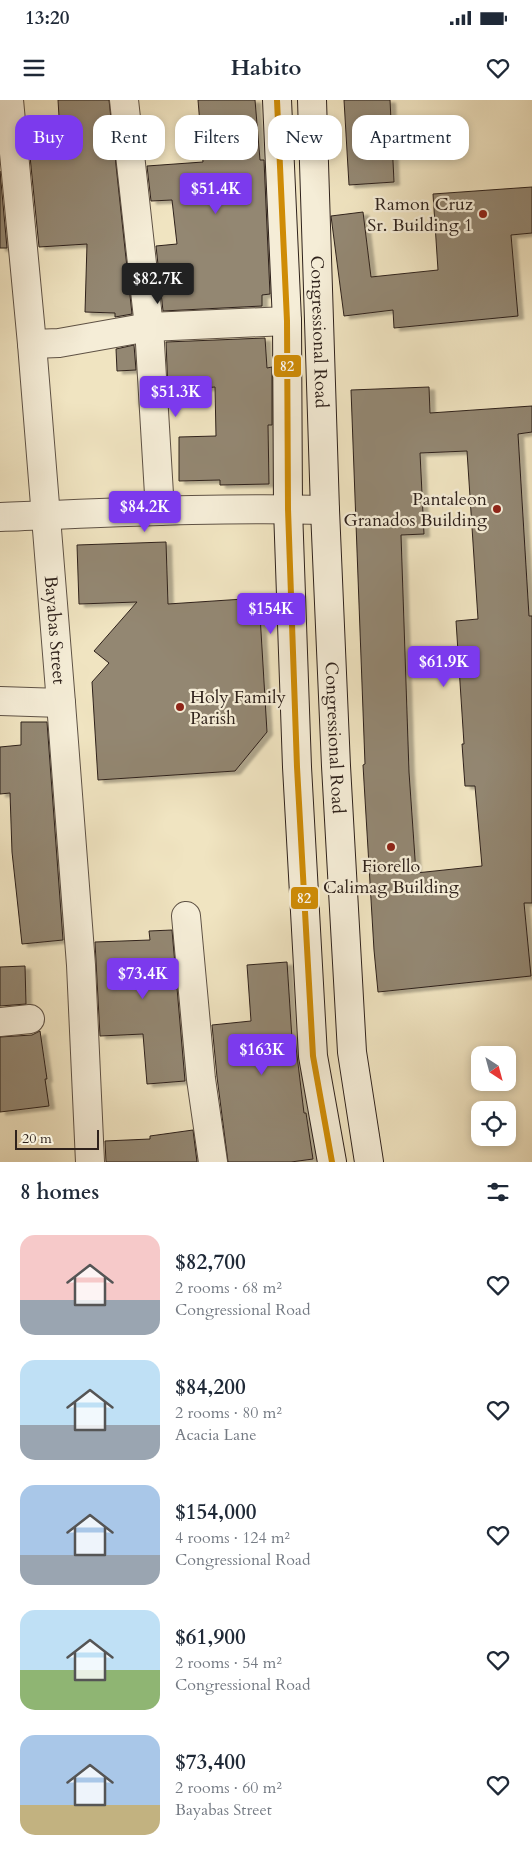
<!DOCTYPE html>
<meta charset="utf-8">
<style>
body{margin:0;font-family:Cardo,serif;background:#f2f2f3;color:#1f2937;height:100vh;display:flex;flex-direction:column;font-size:19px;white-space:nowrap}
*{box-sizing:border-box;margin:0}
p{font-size:16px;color:#747a83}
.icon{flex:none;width:28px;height:28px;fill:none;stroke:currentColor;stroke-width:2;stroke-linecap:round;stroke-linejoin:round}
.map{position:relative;height:1062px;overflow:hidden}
.drawer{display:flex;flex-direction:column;background:#fff;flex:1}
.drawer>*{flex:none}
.guide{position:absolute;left:15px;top:15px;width:502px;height:45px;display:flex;gap:10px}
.needle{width:32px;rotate:144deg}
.fabs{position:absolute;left:471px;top:946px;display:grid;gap:10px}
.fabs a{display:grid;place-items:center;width:45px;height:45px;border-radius:10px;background:#fff;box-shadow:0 2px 8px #0003;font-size:25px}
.scale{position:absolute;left:15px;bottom:12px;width:84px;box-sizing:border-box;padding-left:5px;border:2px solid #2f221c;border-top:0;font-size:14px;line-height:18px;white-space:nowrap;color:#2f221c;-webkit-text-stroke:4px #f5edd7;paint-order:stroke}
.price{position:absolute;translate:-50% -42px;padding:0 11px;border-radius:5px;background:#7c3aed;color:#fff;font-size:16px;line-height:32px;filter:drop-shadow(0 1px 2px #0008)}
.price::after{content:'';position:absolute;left:50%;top:30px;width:15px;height:11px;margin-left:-8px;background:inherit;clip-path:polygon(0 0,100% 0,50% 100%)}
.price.active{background:#222;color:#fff}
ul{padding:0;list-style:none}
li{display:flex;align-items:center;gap:15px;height:125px;padding:0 20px}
li span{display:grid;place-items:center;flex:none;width:140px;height:100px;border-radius:15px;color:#555}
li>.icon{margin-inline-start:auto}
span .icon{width:60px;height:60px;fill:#fffc;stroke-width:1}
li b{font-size:21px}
h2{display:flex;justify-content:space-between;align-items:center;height:60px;padding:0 20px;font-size:21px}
.chip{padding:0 18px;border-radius:15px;background:#fff;box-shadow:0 2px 8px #0003;font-size:18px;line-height:45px}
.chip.active{background:#7c3aed;color:#fff}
.status{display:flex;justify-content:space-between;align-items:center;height:35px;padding:0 25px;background:#fff;direction:ltr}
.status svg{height:14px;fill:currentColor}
header{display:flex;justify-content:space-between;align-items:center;height:65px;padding:0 20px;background:#fff;font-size:22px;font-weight:700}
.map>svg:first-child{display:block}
.building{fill:#938772;stroke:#2f221c;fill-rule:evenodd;filter:url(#shadow)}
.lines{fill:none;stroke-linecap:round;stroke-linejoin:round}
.minor-casing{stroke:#5f5245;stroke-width:30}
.secondary-casing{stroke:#2f221c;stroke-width:30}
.minor{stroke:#f5edd7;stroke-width:28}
.secondary{stroke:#f5edd7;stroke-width:28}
.bus-1-casing{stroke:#f5edd7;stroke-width:10}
.bus-1{stroke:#cf8c06;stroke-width:6}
.poi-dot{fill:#8f2418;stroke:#f5edd7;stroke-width:2}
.labels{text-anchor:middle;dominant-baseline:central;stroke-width:4.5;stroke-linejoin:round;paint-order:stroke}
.poi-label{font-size:18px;fill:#2f221c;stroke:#f5edd7;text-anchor:end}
.street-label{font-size:18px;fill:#2f221c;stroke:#f5edd7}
.line-badge{stroke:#f5edd7;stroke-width:2}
.badge-label{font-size:14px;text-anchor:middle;font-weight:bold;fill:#fff}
</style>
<div class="status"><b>13:20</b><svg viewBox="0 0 49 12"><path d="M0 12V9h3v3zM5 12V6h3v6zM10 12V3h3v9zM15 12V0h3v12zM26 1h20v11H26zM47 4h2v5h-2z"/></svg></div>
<header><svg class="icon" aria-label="menu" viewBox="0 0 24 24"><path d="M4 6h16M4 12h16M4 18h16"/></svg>Habito<svg class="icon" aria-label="heart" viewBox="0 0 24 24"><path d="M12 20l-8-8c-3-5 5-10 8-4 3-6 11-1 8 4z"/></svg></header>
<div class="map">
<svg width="532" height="1062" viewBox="0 0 532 1062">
<defs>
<filter id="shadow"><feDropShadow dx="5.5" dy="3" stdDeviation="1" flood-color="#0004"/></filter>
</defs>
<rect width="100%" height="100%" fill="#f0e4c1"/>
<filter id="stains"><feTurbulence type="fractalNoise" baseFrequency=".004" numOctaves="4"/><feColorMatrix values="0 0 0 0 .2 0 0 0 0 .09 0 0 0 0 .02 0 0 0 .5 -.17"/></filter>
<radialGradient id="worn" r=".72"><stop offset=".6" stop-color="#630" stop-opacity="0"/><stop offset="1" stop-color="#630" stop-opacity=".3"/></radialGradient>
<path class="building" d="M 58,0 L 109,0 L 132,214 L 115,217 L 115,213 L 85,212 L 87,144 L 39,147 L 28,36 L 60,33 Z
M 198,0 L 255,0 L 260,60 L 264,60 L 270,194 L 262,195 L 262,206 L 163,211 L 156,146 L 177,144 L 172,100 L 151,101 L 147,66 L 203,62 Z
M 344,0 L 390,0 L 394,82 L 349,85 Z
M 0,71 L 7,148 L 0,148 Z
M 532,87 L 532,133 L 511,135 L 518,216 L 394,228 L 393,210 L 344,216 L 331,116 L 363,112 L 371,177 L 438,170 L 433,94 Z
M 265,238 L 267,268 L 272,267 L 272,325 L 268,325 L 269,384 L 220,385 L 220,380 L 179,381 L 179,337 L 216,336 L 215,287 L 168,291 L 166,242 Z
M 134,245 L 136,270 L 117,271 L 116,249 Z
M 429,287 L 430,313 L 532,306 L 532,332 L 518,334 L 529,516 L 532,516 L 532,803 L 524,803 L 531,876 L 378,892 L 374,850 L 363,665 L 365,664 L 351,290 ZM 467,351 L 478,519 L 456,521 L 464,644 L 462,644 L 465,686 L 475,686 L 482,766 L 416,773 L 409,672 L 401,435 L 424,434 L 420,353 Z
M 166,442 L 168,504 L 259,498 L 267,632 L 235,671 L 98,680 L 92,582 L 109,563 L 94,551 L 137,502 L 79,504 L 77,445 Z
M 21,622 L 47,622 L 63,840 L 22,844 L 12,752 L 10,693 L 0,694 L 0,647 L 21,645 Z
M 172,830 L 185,981 L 147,984 L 143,934 L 100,936 L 95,842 L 150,840 L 149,831 Z
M 287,862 L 292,939 L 295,939 L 304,1013 L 306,1013 L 313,1059 L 291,1062 L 228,1062 L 217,977 L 212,925 L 251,921 L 247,865 Z
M 25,866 L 26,904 L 0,906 L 0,867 Z
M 40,931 L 47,979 L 45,979 L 49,1006 L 0,1012 L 0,937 L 32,935 Z
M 193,1030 L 197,1062 L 106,1062 L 105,1041 L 150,1039 L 150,1036 Z"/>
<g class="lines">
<g class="minor-casing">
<g id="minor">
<path id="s1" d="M 9,0 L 32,244 L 61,603 L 81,865 L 90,1062"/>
<path d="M 124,0 L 149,227 L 160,411"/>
<path d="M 32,244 L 59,243 L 149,227 L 287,221"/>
<path d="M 0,417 C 108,413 217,407 325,410"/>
<path d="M 0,601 L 61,603"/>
<path d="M 186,816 L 201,979 L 213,1062"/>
<path d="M 0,922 L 30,919"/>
</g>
</g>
<g class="secondary-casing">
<g id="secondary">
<path d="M 277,0 L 287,221 L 288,409 L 297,667 L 313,956 L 332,1062"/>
<path id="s2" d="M 312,0 L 325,410 L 336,666 L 352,952 L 369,1062"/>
</g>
</g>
<use href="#minor" class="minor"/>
<use href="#secondary" class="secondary"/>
<g class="bus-1-casing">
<path id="bus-1" d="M 277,0 L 287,221 L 288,409 L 297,667 L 313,956 L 332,1062"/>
</g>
<use href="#bus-1" class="bus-1"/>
</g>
<g class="poi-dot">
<circle cx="483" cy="114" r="5"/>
<circle cx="497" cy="409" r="5"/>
<circle cx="180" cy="607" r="5"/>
<circle cx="391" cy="747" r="5"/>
</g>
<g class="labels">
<g class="poi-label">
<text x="473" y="104">Ramon Cruz<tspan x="473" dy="21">Sr. Building 1</tspan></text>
<text x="487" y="399">Pantaleon<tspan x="487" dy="21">Granados Building</tspan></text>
<text x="190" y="597" text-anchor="start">Holy Family<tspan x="190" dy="21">Parish</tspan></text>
<text x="391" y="766" text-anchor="middle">Fiorello<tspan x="391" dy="21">Calimag Building</tspan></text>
</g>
<g class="street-label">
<text stroke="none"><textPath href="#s2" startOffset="232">Congressional Road</textPath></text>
<text stroke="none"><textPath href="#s1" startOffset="532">Bayabas Street</textPath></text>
<text stroke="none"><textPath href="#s2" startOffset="638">Congressional Road</textPath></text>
</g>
</g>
<g class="line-badge">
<rect x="273" y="254" width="29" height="24" rx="5" fill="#cf8c06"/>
<rect x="290" y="786" width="29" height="24" rx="5" fill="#cf8c06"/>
</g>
<g class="badge-label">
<text x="287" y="271">82</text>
<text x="304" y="803">82</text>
</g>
<rect width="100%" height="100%" filter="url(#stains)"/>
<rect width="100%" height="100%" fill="url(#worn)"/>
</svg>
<div class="fabs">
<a><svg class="needle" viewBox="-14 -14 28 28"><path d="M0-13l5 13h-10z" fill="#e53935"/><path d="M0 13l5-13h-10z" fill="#747a83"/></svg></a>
<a><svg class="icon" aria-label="locate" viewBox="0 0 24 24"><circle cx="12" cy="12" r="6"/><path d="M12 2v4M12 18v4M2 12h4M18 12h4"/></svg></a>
</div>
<div class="scale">20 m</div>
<b class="price" style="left:216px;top:115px">$51.4K</b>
<b class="price active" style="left:158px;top:205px">$82.7K</b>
<b class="price" style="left:176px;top:318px">$51.3K</b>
<b class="price" style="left:145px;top:433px">$84.2K</b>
<b class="price" style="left:271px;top:535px">$154K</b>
<b class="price" style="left:444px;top:588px">$61.9K</b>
<b class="price" style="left:143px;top:900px">$73.4K</b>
<b class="price" style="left:262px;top:976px">$163K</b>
<div class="guide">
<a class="chip active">Buy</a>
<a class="chip">Rent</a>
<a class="chip">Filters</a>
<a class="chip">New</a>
<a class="chip">Apartment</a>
</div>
</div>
<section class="drawer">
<h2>8 homes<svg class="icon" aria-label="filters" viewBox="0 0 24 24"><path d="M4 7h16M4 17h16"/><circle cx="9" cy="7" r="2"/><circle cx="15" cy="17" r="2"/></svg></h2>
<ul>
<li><span style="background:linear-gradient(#f6c9c9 65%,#9aa5b1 0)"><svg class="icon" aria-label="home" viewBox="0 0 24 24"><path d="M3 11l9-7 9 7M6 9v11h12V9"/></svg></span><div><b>$82,700</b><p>2 rooms · 68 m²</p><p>Congressional Road</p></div><svg class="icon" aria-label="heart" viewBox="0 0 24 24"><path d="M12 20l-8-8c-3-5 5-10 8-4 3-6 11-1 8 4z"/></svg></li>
<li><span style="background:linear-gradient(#bfe0f5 65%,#9aa5b1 0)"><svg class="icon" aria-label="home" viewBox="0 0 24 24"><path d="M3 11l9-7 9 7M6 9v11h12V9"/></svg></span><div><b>$84,200</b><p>2 rooms · 80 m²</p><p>Acacia Lane</p></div><svg class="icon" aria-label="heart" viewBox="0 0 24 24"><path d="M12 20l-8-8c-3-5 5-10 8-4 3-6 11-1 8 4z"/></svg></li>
<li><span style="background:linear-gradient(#a9c7e8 70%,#9aa5b1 0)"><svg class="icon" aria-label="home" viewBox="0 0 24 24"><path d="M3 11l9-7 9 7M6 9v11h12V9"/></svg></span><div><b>$154,000</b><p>4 rooms · 124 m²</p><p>Congressional Road</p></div><svg class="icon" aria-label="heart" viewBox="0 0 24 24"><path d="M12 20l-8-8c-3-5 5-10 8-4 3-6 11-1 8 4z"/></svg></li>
<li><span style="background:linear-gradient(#bfe0f5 60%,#8fb573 0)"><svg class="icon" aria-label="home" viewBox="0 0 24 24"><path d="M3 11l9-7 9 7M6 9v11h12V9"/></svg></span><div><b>$61,900</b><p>2 rooms · 54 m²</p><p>Congressional Road</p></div><svg class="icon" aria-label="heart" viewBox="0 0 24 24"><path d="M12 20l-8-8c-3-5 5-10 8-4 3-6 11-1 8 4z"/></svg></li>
<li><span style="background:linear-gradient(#a9c7e8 70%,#c2b280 0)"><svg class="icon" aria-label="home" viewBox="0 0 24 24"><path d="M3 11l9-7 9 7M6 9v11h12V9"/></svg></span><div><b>$73,400</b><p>2 rooms · 60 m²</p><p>Bayabas Street</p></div><svg class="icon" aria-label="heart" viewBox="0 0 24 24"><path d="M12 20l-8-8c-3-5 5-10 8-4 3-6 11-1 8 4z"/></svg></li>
</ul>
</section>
